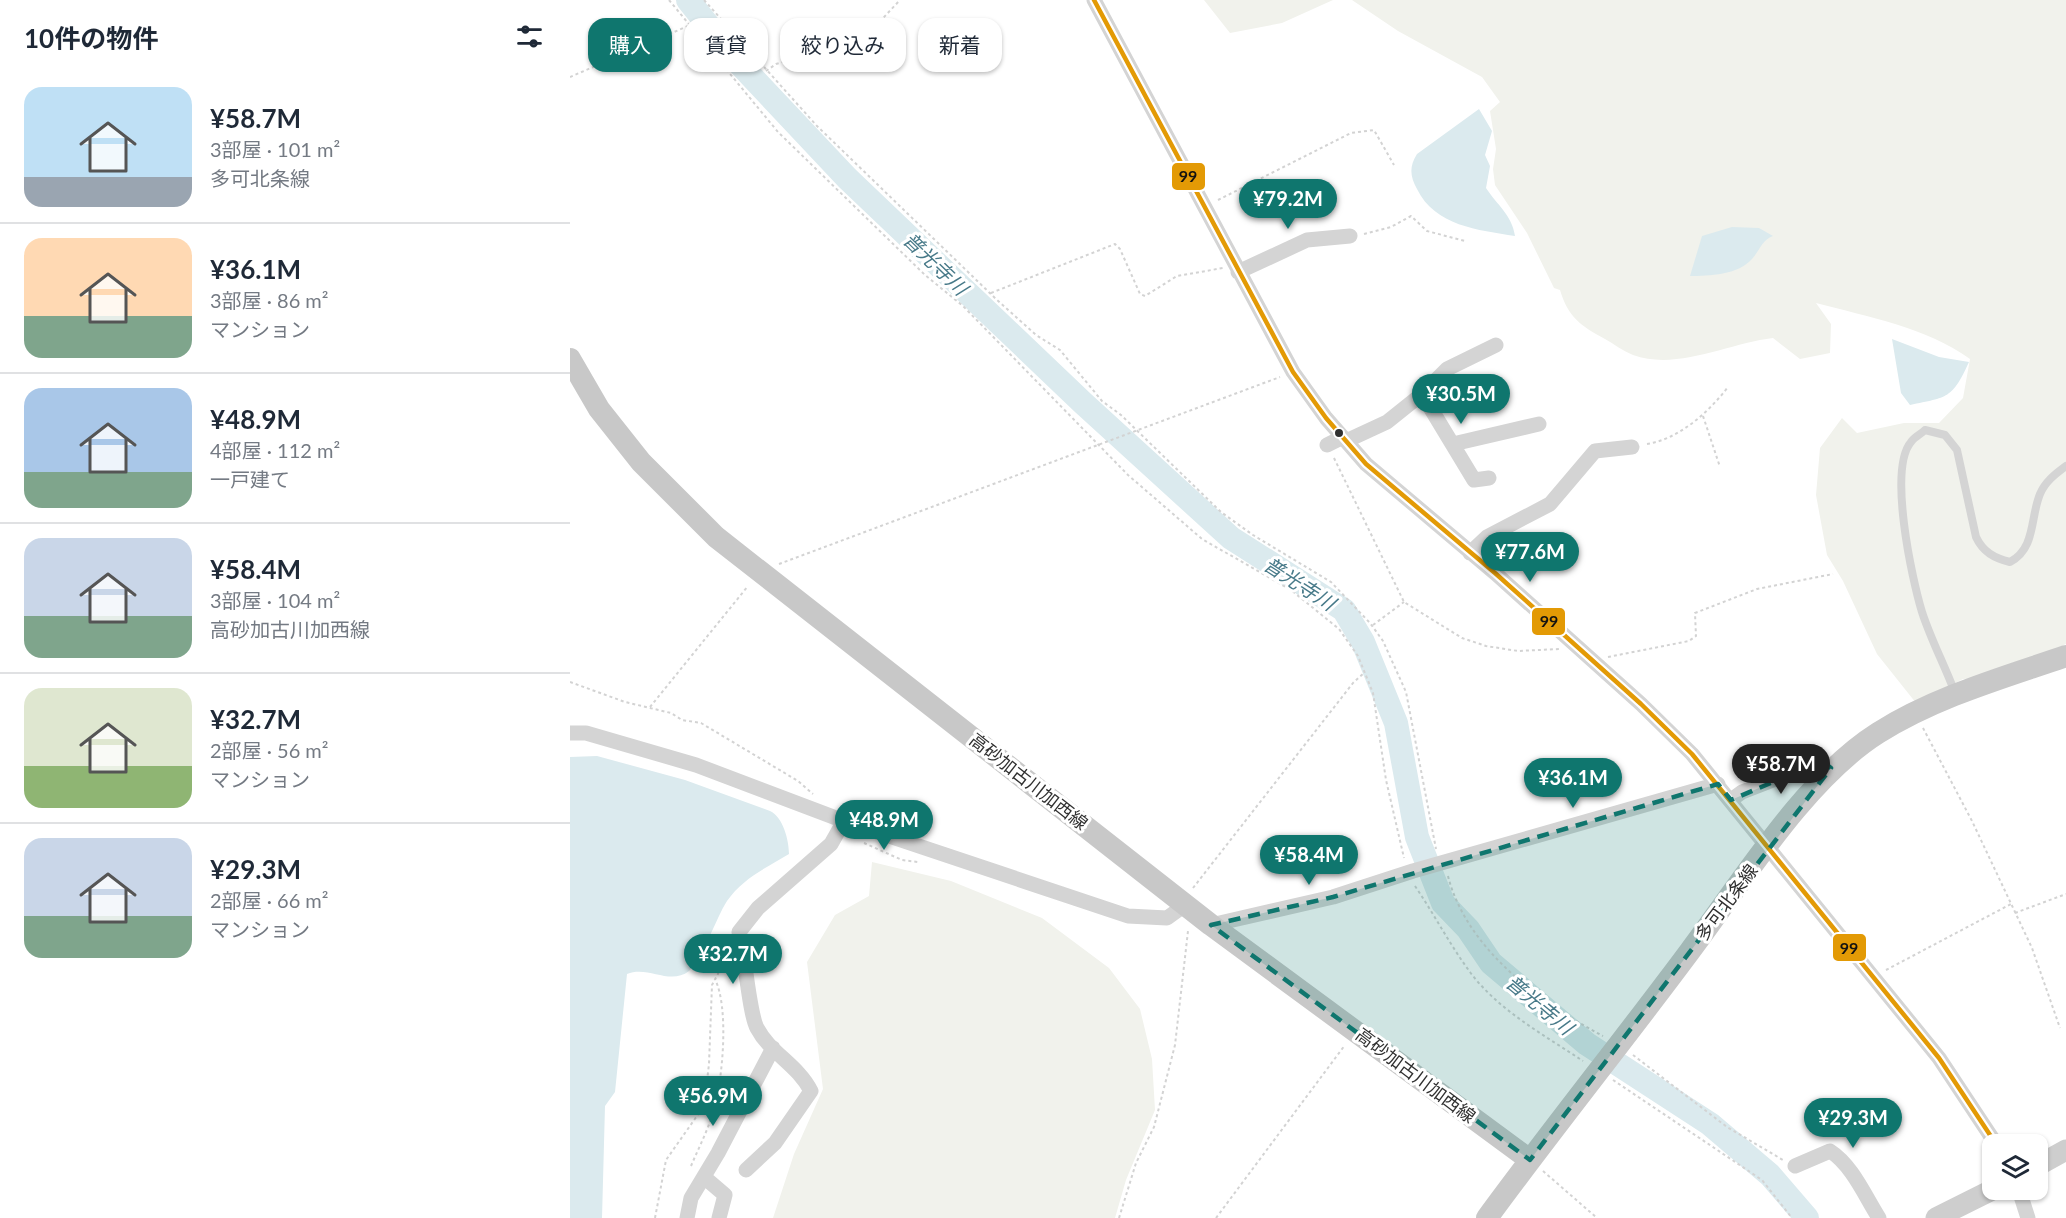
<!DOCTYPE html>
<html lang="ja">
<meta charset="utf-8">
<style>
body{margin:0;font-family:Lato,"Noto Sans JP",sans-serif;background:#f6f6f7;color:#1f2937;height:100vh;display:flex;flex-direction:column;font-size:22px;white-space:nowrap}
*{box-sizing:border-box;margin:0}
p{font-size:20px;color:#747a83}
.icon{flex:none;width:33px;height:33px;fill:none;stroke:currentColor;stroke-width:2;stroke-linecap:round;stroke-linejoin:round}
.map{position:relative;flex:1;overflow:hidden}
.details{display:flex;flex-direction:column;background:#fff;width:570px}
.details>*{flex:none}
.guide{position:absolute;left:18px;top:18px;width:570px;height:54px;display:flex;gap:12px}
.tools{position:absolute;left:1412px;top:1134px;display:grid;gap:12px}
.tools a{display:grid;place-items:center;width:66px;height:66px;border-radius:12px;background:#fff;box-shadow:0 2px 4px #0004;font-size:30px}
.price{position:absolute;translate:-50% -51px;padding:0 14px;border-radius:21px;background:#0f766e;color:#fff;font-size:20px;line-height:39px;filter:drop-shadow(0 2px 3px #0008)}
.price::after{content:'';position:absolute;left:50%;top:36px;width:18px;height:14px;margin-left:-9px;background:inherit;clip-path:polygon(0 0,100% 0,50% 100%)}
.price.on{background:#222;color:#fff}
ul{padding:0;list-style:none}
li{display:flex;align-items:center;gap:18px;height:150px;padding:0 24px}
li+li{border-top:2px solid #e0e1e3}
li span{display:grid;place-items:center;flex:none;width:168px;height:120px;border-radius:18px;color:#555}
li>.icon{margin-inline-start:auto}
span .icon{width:72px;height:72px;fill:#fffc;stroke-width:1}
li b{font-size:26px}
h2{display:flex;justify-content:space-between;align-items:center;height:72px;padding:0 24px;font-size:26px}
.tag{padding:0 21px;border-radius:18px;background:#fff;box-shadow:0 2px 4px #0004;font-size:21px;line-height:54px}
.tag.on{background:#0f766e;color:#fff}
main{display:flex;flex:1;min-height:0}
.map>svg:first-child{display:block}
.green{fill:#f1f2ec}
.water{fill:#dbeaee}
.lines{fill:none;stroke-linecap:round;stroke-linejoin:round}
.river{stroke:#dbeaee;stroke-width:24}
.path{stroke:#d3d3d3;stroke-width:2;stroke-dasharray:3 3;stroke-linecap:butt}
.lane{stroke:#d4d4d4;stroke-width:8}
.street{stroke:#d4d4d4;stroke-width:15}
.secondary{stroke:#cecece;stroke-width:21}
.primary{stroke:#c8c8c8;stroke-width:22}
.bus-1-casing{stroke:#fff;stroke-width:9}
.bus-1{stroke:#e39a05;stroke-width:4.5}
.marked{fill:#0f766e;fill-opacity:0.2;stroke:#0f766e;stroke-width:4.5;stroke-dasharray:12 8;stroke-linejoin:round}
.bus-dot{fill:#303030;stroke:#fff;stroke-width:2}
.labels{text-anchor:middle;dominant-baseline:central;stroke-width:6;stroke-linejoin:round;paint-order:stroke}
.street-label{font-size:18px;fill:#303030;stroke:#fff}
.water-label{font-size:20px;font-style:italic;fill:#487a89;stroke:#fff}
.line-badge{stroke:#fff;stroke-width:2}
.pale-badge-label{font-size:16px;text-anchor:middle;font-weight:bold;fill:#111}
</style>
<main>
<section class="details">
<h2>10件の物件<svg class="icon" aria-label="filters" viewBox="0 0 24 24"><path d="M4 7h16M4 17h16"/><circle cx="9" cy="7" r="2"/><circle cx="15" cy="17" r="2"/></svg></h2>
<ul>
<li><span style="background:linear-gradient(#bfe0f5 75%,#9aa5b1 0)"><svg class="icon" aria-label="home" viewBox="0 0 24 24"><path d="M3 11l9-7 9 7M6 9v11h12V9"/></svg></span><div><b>¥58.7M</b><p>3部屋 · 101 m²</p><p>多可北条線</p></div></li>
<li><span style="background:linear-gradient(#ffd9b3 65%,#7fa58c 0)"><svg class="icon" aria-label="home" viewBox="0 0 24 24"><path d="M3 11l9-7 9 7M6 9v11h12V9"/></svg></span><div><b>¥36.1M</b><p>3部屋 · 86 m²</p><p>マンション</p></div></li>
<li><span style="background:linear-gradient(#a9c7e8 70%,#7fa58c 0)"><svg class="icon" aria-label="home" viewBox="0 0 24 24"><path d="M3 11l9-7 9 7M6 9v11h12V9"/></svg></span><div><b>¥48.9M</b><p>4部屋 · 112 m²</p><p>一戸建て</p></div></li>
<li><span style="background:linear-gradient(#c9d6e8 65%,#7fa58c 0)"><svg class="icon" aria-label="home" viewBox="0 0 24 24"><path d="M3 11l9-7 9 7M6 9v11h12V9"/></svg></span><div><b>¥58.4M</b><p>3部屋 · 104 m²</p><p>高砂加古川加西線</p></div></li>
<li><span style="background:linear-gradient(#dfe7d0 65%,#8fb573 0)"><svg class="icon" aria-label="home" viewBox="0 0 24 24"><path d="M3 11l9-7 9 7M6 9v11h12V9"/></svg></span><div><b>¥32.7M</b><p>2部屋 · 56 m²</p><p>マンション</p></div></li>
<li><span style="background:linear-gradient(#c9d6e8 65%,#7fa58c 0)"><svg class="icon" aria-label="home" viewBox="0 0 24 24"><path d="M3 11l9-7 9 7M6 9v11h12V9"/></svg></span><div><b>¥29.3M</b><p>2部屋 · 66 m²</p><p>マンション</p></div></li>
</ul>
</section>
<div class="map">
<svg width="1496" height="1218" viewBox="0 0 1496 1218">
<rect width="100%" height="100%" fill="#fff"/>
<path class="green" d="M 634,0 L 763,0 L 712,23 L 660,33 Z
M 782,0 L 1496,0 L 1496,644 L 1424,677 L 1393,679 L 1346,703 L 1307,654 L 1273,581 L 1257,555 L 1246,495 L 1250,448 L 1272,418 L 1287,433 L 1334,423 L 1369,423 L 1393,398 L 1400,359 C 1356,327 1298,317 1246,303 L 1261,324 L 1260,353 L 1230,359 L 1203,338 C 1159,343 1107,371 1063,355 C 1053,351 1044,344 1035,339 C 1011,326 998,317 990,290 L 984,288 L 957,233 L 925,185 L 923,169 L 926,149 L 920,111 L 930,102 L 912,77 L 828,31 Z
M 302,862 L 381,881 L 472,918 L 539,968 L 570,1009 L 582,1059 L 585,1110 L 556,1180 L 545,1218 L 203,1218 L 224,1154 L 253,1089 L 237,962 L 265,915 L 299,896 Z"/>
<path class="water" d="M 909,109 L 922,131 L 915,155 L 920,166 L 916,188 C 927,205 942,215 945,236 C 908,230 865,226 847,189 C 840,176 839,167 847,154 Z
M 1162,227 L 1189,228 L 1203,236 C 1192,240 1190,250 1182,259 C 1168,275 1139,276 1120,276 L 1132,236 Z
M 1322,339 L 1369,357 L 1399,362 C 1382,399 1378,397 1340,405 L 1331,393 Z
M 27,756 L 115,780 L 200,811 C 213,817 219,840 219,854 C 196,868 173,878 157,901 C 146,918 133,958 119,971 C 100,986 78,965 57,974 L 45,1092 L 35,1106 L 32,1218 L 0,1218 L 0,757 Z"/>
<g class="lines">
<path class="river" d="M 118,0 L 166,60 L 277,178 L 513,403 L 661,538 L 774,610 L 793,642 L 826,723 L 847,837 L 873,903 L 898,929 L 921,963 L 1017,1044 L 1140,1124 L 1200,1175 L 1237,1218"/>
<path class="path" d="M 99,0 L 208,132 L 355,275 L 393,306 L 558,475 L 632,539 L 721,590 L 769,629 L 788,656 L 803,693 L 816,780 L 834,858
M 134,0 L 247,126 L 426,299 L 466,335 L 490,350 L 532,401 L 551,415 L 651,512 L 683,535 L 761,582 L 800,623 L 813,641 L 836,692 L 866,849
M 196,71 L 206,64 L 287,40 L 301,31 L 330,0
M 0,77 L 118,26
M 648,200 L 781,133 L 804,130 L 824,165
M 794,234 L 821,227 L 841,216 L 857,231 L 895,241
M 421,293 L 545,244 L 550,249 L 570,294 L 575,296 L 607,276 L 653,268
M 1133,416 L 1150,467
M 1077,444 C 1109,439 1139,412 1158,387
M 764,458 L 834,602 L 892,638 L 916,646 L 948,651 L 989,649
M 209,564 L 710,377
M 803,625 L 834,602
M 1038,657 L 1119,641 L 1126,636 L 1125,613 L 1187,589 L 1263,574
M 0,682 L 55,702 L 101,713 L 112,720 L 131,723 L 228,781 L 243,794
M 80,707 L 178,586
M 1353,728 L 1402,821 L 1462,948 L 1490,1028
M 294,843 L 332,860 L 348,862
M 878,876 C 896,948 970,1003 1033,1036
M 845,886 C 864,914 880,945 900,972 C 928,1010 974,1035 1013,1061
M 623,888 L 783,683 L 795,672
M 1445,913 L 1496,894
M 1316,970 L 1441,904
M 1063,1055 L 1157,1127 L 1213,1160
M 1043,1080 L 1192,1180 L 1222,1218
M 121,1166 C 129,1147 139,1128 144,1109 C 153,1077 159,1008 145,979
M 973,1171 L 1027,1218
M 85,1218 L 96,1160 L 134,1106 L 139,1064 L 142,985 L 159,953
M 549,1218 L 566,1163 L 584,1127 L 605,1045 L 618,931
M 646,1218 L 775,1045"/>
<path class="lane" d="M 1385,693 C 1375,666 1361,640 1352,612 C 1342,579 1318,469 1341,442 C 1344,437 1351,434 1355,430 L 1375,435 L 1387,450 L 1406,537 C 1413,552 1424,558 1440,562 C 1466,548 1460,518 1470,494 C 1475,482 1485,474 1496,466"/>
<path class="street" d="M 524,0 L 723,372 L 756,418 L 796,464 L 925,573 L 1071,704 L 1122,754 L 1369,1058 L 1426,1144
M 668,272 L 737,240 L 780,236
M 852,394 L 904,480 L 919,478
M 776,441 L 817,422 L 852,394 L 877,369 L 926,345
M 883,444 L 969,424
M 757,445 L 773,437
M 900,553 L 917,537 L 980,504 L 1025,451 L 1062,447
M 0,733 L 16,733 L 126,765 L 274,821 L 558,916 L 597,918 L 615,905
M 1161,800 L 1172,792 L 1252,761 L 1261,768
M 641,925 L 763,897 L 843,871 L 1148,784
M 1225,1166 L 1260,1151 C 1282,1165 1295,1196 1309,1218
M 176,1170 L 205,1143 L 241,1091 C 228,1065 200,1053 187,1028 C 179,1013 175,954 169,932 L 188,908 L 261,844 L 274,821
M 134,1177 L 155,1195 L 149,1218
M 1449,1190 L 1458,1218
M 117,1218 L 121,1198 L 148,1153 L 203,1048"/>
<path class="secondary" d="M 1467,1166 L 1496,1150
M 1366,1218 L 1422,1190"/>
<path class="primary" d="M 0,359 L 29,409 L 71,462 L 146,537 L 641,925 L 960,1160
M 917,1218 C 983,1128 1053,1041 1120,951 C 1172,882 1235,779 1308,733 C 1365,697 1432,678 1496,656"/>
<g class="bus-1-casing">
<path id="bus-1" d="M 524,0 L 723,372 L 756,418 L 796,464 L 925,573 L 1071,704 L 1122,754 L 1369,1058 L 1426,1144"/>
</g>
<use href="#bus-1" class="bus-1"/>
</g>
<path class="marked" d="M 1252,761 L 1261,768 L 960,1160 L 641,925 L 763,897 L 1148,784 L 1161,800 Z"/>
<circle class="bus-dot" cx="769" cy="433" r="5"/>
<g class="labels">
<g class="street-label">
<text transform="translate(459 781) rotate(38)">高砂加古川加西線</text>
<text transform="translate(1156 902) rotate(-53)">多可北条線</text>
<text transform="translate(846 1075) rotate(37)">高砂加古川加西線</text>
</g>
<g class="water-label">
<text transform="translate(366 263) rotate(44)">普光寺川</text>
<text transform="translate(730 583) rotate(33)">普光寺川</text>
<text transform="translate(970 1004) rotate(40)">普光寺川</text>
</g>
</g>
<g class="line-badge">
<rect x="601" y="162" width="35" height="29" rx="6" fill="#e39a05"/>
<rect x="961" y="607" width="35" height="29" rx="6" fill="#e39a05"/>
<rect x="1262" y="933" width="35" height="29" rx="6" fill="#e39a05"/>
</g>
<g class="pale-badge-label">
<text x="618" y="182">99</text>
<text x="979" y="627">99</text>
<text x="1279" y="954">99</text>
</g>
</svg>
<div class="tools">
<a><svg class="icon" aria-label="layers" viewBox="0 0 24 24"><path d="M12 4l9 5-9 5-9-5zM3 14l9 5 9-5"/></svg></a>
</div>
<b class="price" style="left:718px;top:230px">¥79.2M</b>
<b class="price" style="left:891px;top:425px">¥30.5M</b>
<b class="price" style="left:960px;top:583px">¥77.6M</b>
<b class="price on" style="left:1211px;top:795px">¥58.7M</b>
<b class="price" style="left:1003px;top:809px">¥36.1M</b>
<b class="price" style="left:314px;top:851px">¥48.9M</b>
<b class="price" style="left:739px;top:886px">¥58.4M</b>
<b class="price" style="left:163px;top:985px">¥32.7M</b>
<b class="price" style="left:143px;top:1127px">¥56.9M</b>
<b class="price" style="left:1283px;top:1149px">¥29.3M</b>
<div class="guide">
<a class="tag on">購入</a>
<a class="tag">賃貸</a>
<a class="tag">絞り込み</a>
<a class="tag">新着</a>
</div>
</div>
</main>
